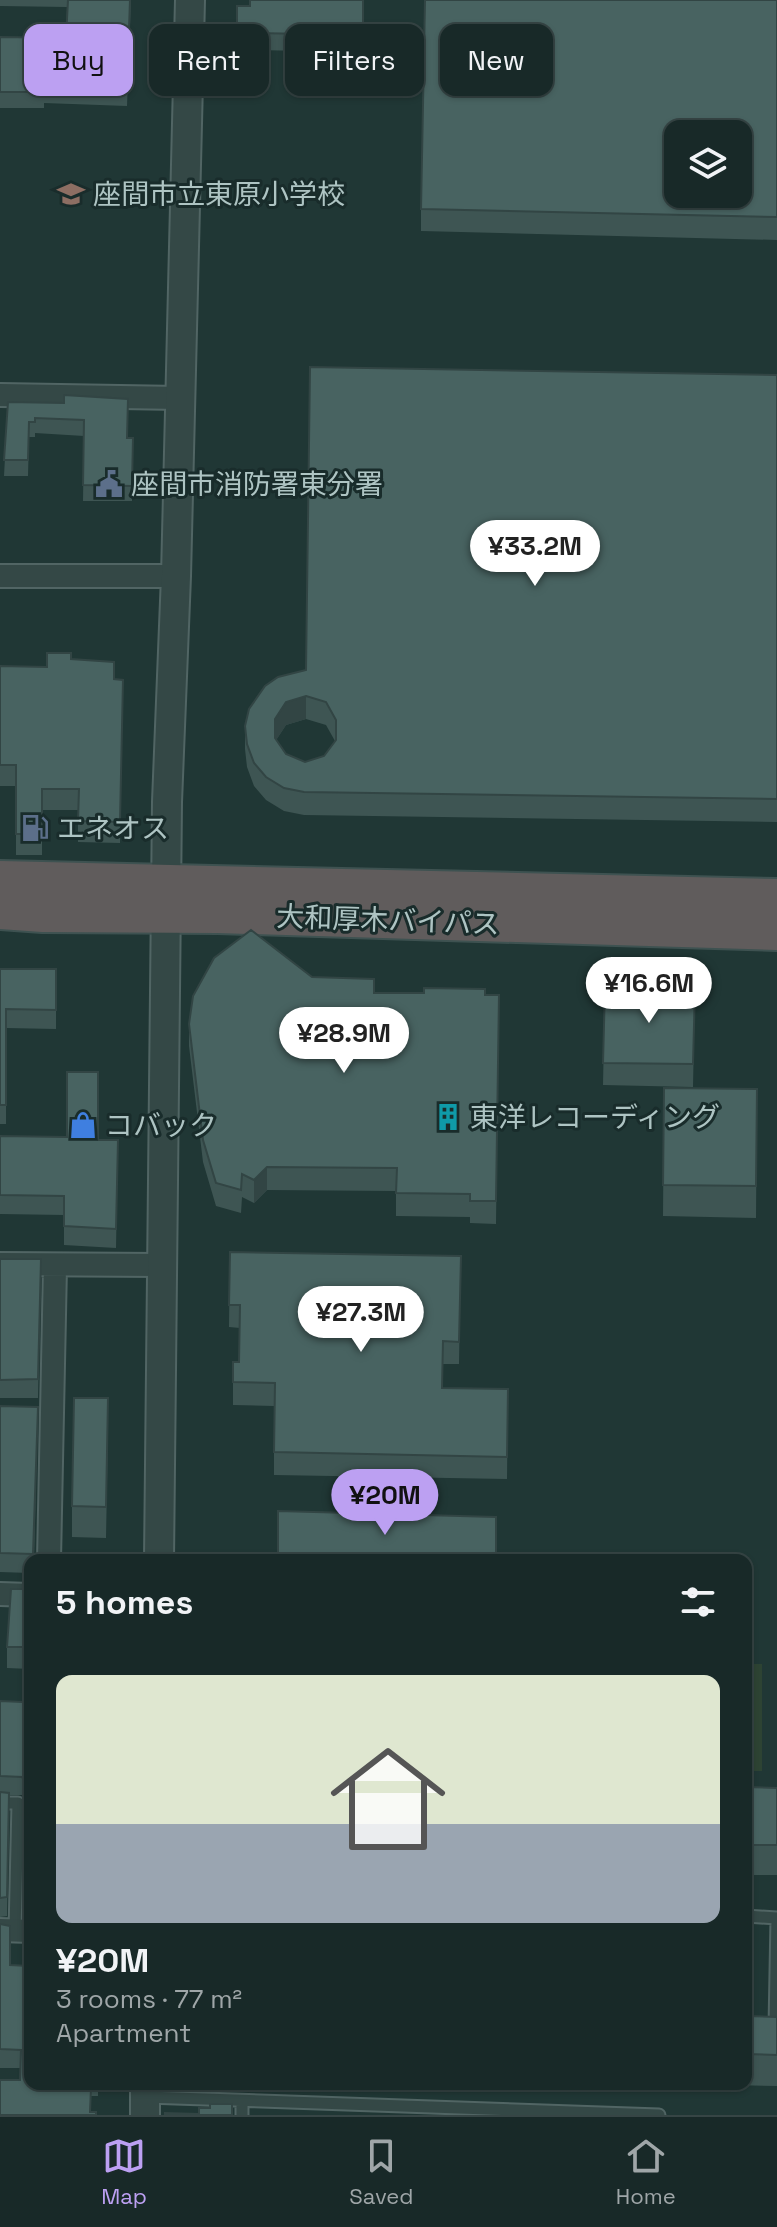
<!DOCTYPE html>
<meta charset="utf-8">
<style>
body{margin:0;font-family:"Space Grotesk","Noto Sans JP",sans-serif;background:#253534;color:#f1f3f6;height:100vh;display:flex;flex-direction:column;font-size:30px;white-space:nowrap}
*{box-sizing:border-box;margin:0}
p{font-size:26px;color:#9fa6a8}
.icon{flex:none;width:44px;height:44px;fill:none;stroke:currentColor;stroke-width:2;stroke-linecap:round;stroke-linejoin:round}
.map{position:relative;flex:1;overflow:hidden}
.details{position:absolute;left:24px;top:1554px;width:728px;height:536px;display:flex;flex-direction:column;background:#182928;border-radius:16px;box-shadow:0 2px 6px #0004,0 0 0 2px #364545}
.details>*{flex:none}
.banner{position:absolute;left:24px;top:24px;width:730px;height:72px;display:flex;gap:16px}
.controls{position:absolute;left:664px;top:120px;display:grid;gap:16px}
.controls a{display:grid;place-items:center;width:88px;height:88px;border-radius:16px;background:#182928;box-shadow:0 2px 6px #0004,0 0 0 2px #364545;font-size:40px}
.price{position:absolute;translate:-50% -68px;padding:0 18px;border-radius:28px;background:#fff;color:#222;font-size:26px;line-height:52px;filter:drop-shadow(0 2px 4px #0008)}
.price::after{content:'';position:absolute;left:50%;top:48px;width:24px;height:18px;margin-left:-12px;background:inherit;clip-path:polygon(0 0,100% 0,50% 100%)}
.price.active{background:#bca0f2;color:#111}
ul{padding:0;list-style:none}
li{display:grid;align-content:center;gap:16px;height:424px;padding:0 32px}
li span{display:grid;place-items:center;height:248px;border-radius:16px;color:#555}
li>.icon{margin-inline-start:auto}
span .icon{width:144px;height:144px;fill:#fffc;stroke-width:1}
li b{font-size:34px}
h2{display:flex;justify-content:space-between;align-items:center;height:96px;padding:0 32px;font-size:34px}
.tag{padding:0 28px;border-radius:16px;background:#182928;box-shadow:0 2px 6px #0004,0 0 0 2px #364545;font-size:28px;line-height:72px}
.tag.active{background:#bca0f2;color:#111}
.dock{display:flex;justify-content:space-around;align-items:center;height:112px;border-top:2px solid #364545;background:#182928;font-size:22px;color:#9fa6a8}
.dock a{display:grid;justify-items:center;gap:4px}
.dock .active{color:#bca0f2}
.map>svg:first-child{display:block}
.green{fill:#2d4333}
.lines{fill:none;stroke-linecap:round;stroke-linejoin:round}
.service-casing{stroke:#516564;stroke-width:15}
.minor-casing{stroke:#516564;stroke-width:26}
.tertiary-casing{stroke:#516564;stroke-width:32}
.trunk-casing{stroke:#3e5251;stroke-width:40}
.service{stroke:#344846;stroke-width:11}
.minor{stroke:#344846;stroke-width:22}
.tertiary{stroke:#344846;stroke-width:28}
.trunk{stroke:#605c5c;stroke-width:36}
.wall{fill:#3e5553;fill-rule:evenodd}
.shaded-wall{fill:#324544}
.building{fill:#486361;stroke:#324544;stroke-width:2;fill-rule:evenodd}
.labels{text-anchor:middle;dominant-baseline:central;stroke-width:6;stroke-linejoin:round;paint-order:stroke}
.poi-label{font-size:28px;fill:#aec4c3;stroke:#192c2b;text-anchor:start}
.street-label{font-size:28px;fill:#aec4c3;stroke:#192c2b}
</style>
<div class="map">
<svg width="777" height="2115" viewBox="0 0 777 2115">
<rect width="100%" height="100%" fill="#203735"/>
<path class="green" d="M 746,1664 L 762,1664 L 762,1771 L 746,1771 Z"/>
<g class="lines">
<g class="service-casing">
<path id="service" d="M 0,1803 L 18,1803 L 15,1931
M 746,1916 L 777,1918
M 775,2027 L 777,1918
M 146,2097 L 659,2115
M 242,2115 L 242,2101"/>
</g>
<g class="minor-casing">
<path id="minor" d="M 0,395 L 180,398
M 0,576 L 176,576
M 0,1264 L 162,1265
M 49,1560 L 55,1266
M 0,1594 L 30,1595
M 0,1930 L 30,1931"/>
</g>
<g class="tertiary-casing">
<path id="tertiary" d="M 159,1560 L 167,802 L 176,576 L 190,0
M 145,2115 L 145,2084"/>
</g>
<g class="trunk-casing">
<path id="trunk" d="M 0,879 L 777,897
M 0,911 L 43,914 L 218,915 L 777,932"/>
</g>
<use href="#service" class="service"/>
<use href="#minor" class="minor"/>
<use href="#tertiary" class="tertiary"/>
<use href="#trunk" class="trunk"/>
</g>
<path class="wall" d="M 0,0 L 131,0 L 127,106 L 44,103 L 44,108 L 0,108 L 0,37 L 66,38 L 67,7 L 0,6 Z
M 363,0 L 363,43 L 347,43 L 347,46 L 308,46 L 308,51 L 248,50 L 248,46 L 237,46 L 237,6 Z
M 777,0 L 777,240 L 421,231 L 421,209 Z
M 777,375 L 777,822 L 304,815 L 284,811 L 266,800 L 254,786 L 247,767 L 245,749 L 245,726 L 306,670 ZM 306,719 L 326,725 L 335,741 L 324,756 L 305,762 L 286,754 L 276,740 L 286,725 Z
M 8,402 L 64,403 L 128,438 L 133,438 L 132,501 L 83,501 L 84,436 L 35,433 L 35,437 L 29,437 L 28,476 L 4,476 Z
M 71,659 L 114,679 L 123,680 L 120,843 L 78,842 L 78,810 L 42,810 L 42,855 L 16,855 L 16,786 L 0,786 L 0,666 L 47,667 Z
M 0,969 L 56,969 L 56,1029 L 6,1028 L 6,1124 L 0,1124 Z
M 312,977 L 374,993 L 499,995 L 496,1224 L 470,1223 L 470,1217 L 396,1216 L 396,1191 L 267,1190 L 254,1203 L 242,1197 L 241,1213 L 216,1206 L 203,1162 L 189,1046 L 189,1024 Z
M 605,986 L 695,988 L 693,1087 L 603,1085 Z
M 664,1088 L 757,1089 L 756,1218 L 663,1216 Z
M 0,1136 L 118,1140 L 116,1248 L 64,1245 L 64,1215 L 0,1214 Z
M 230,1252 L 461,1256 L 459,1364 L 443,1364 L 442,1388 L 508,1389 L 507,1479 L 274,1475 L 274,1406 L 233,1405 L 233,1362 L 239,1362 L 240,1328 L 229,1327 Z
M 0,1259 L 41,1259 L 38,1398 L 0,1398 Z
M 0,1406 L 38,1407 L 34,1560 L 30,1560 L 30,1573 L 0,1572 Z
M 108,1430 L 106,1538 L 72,1537 L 72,1506 Z
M 30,1589 L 30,1669 L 7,1668 L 7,1647 Z
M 0,1701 L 23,1745 L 30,1745 L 30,1918 L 24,1917 L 26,1802 L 22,1795 L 9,1795 L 7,1916 L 0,1917 Z
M 746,1787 L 777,1788 L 777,1875 L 746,1875 Z
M 746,1903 L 749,1903 L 748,1983 L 746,1983 Z
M 0,1924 L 39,2088 L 77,2088 L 98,2084 L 98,2096 L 91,2096 L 91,2112 L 20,2080 L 21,2068 L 0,2068 Z
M 746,2016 L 777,2017 L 777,2086 L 686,2084 L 746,2084 Z"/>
<path class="shaded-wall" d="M 306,696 L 306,719 L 286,725 L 275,742 L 275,719 L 286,702 Z
M 267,1167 L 267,1190 L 254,1203 L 254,1180 Z"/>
<path class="building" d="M 68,0 L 130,0 L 127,89 L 44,87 L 44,92 L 0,92 L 0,37 L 66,38 Z
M 250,0 L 363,0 L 363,26 L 347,26 L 347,29 L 308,29 L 308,34 L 248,33 L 248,29 L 237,29 L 237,6 L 250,6 Z
M 425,0 L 777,0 L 777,217 L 421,209 ZM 678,134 L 738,134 L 738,194 L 678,194 Z
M 310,367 L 777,375 L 777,799 L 304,792 L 284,788 L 266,777 L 254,763 L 247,744 L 245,726 L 249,709 L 265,686 L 278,677 L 306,670 ZM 306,696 L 326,702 L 336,720 L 336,740 L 324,756 L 305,762 L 286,754 L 275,738 L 275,719 L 286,702 Z
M 64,395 L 128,399 L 127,438 L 133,438 L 132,486 L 83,485 L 84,420 L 35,418 L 35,422 L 29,422 L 28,460 L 4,460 L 8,402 L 64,403 Z
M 47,653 L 71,653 L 71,659 L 114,662 L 114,679 L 123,680 L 120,822 L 78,821 L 79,789 L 42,789 L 42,834 L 16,834 L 16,765 L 0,765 L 0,666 L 47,667 Z
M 251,930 L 312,977 L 374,979 L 374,993 L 424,993 L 424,988 L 485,989 L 485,995 L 499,995 L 496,1201 L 470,1201 L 470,1194 L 396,1193 L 397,1168 L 267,1167 L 254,1180 L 242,1174 L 241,1190 L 216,1183 L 203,1140 L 189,1024 L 193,996 L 214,958 Z
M 0,969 L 56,969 L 56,1010 L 6,1009 L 6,1105 L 0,1105 Z
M 605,986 L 695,988 L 693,1064 L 603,1063 Z
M 67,1072 L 98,1072 L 98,1140 L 118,1140 L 116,1229 L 64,1226 L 64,1196 L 0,1195 L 0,1136 L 67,1137 Z
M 664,1088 L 757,1089 L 756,1186 L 663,1185 Z
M 230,1252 L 461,1256 L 459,1342 L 443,1341 L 442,1388 L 508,1389 L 507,1457 L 274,1452 L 275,1383 L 233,1382 L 233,1362 L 239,1362 L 240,1305 L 229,1305 Z
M 0,1259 L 41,1259 L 38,1379 L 0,1380 Z
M 74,1398 L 108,1398 L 106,1507 L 72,1506 Z
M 0,1406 L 38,1407 L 33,1554 L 0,1553 Z
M 278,1511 L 496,1517 L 496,1560 L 278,1560 Z
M 11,1589 L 30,1589 L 30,1647 L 7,1647 Z
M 0,1701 L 23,1702 L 23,1745 L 30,1745 L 30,1900 L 24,1898 L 26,1784 L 22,1777 L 0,1776 Z
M 746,1787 L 777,1788 L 777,1845 L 746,1845 Z
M 0,1792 L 9,1793 L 7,1897 L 0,1898 Z
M 746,1903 L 749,1903 L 748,1952 L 746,1952 Z
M 0,1924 L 10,1926 L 10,1965 L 30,1966 L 30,2084 L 39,2084 L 39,2088 L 91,2088 L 90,2112 L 96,2112 L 96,2115 L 0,2115 L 0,2080 L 20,2080 L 21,2050 L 0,2049 Z
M 746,2016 L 777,2017 L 777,2055 L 746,2054 Z
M 77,2084 L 98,2084 L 98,2090 L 91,2090 L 91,2088 L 77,2088 Z
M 210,2104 L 232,2104 L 232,2115 L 165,2115 L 165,2113 L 199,2114 L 199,2108 L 210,2108 Z"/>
<defs>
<g id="school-bare" transform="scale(2.16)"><path d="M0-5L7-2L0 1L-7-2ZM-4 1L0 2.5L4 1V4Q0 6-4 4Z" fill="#8d6e63" stroke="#192c2b" stroke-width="2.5" paint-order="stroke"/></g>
<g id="civic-bare" transform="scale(2.16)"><path d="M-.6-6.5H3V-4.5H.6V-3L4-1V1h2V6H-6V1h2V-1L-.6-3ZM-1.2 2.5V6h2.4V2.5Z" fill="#5c6f8a" stroke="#192c2b" stroke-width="2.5" paint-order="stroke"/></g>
<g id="fuel-bare" transform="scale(2.16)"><path d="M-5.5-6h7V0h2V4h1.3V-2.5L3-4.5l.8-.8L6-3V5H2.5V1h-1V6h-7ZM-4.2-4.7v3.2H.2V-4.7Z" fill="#5c6f8a" stroke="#192c2b" stroke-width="2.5" paint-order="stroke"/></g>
<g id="building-bare" transform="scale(2.16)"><path d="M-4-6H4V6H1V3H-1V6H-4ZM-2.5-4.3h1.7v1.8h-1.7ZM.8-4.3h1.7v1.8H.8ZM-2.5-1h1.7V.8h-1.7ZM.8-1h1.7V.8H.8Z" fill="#0f9aa8" stroke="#192c2b" stroke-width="2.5" paint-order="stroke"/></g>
<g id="shop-bare" transform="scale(2.16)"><path d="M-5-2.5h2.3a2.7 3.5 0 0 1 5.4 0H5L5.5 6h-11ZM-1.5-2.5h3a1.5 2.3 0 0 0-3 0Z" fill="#3f7fe0" stroke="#192c2b" stroke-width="2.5" paint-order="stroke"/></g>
</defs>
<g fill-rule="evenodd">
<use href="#school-bare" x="71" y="194"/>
<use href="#civic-bare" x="109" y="484"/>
<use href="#fuel-bare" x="35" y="828"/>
<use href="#building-bare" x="448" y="1117"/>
<use href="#shop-bare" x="83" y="1125"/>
</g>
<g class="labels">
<g class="poi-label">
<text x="93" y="194">座間市立東原小学校</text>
<text x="131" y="484">座間市消防署東分署</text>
<text x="57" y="828">エネオス</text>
<text x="470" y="1117">東洋レコーディング</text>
<text x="105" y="1125">コバック</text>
</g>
<g class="street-label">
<text transform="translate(388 920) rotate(2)">大和厚木バイパス</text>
</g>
</g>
</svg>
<div class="controls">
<a><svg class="icon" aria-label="layers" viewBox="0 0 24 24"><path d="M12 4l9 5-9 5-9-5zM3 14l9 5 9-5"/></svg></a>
</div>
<b class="price" style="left:535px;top:588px">¥33.2M</b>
<b class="price" style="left:649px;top:1025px">¥16.6M</b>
<b class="price" style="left:344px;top:1075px">¥28.9M</b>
<b class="price" style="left:361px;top:1354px">¥27.3M</b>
<b class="price active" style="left:385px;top:1537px">¥20M</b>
<div class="banner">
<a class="tag active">Buy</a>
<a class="tag">Rent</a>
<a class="tag">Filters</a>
<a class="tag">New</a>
</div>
<section class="details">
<h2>5 homes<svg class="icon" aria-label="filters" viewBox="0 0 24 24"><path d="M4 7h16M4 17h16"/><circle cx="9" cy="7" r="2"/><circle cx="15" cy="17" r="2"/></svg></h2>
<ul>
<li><span style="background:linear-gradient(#dfe7d0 60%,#9aa5b1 0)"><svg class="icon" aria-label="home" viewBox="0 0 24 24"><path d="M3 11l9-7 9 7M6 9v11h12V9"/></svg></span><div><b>¥20M</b><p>3 rooms · 77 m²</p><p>Apartment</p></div></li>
</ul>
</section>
</div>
<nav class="dock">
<a class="active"><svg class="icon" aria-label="map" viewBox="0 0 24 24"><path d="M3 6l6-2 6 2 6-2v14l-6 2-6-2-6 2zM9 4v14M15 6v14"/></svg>Map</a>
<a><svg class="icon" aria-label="saved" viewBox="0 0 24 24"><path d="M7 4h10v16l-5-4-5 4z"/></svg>Saved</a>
<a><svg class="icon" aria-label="home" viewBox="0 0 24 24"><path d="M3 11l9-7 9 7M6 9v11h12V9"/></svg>Home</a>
</nav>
